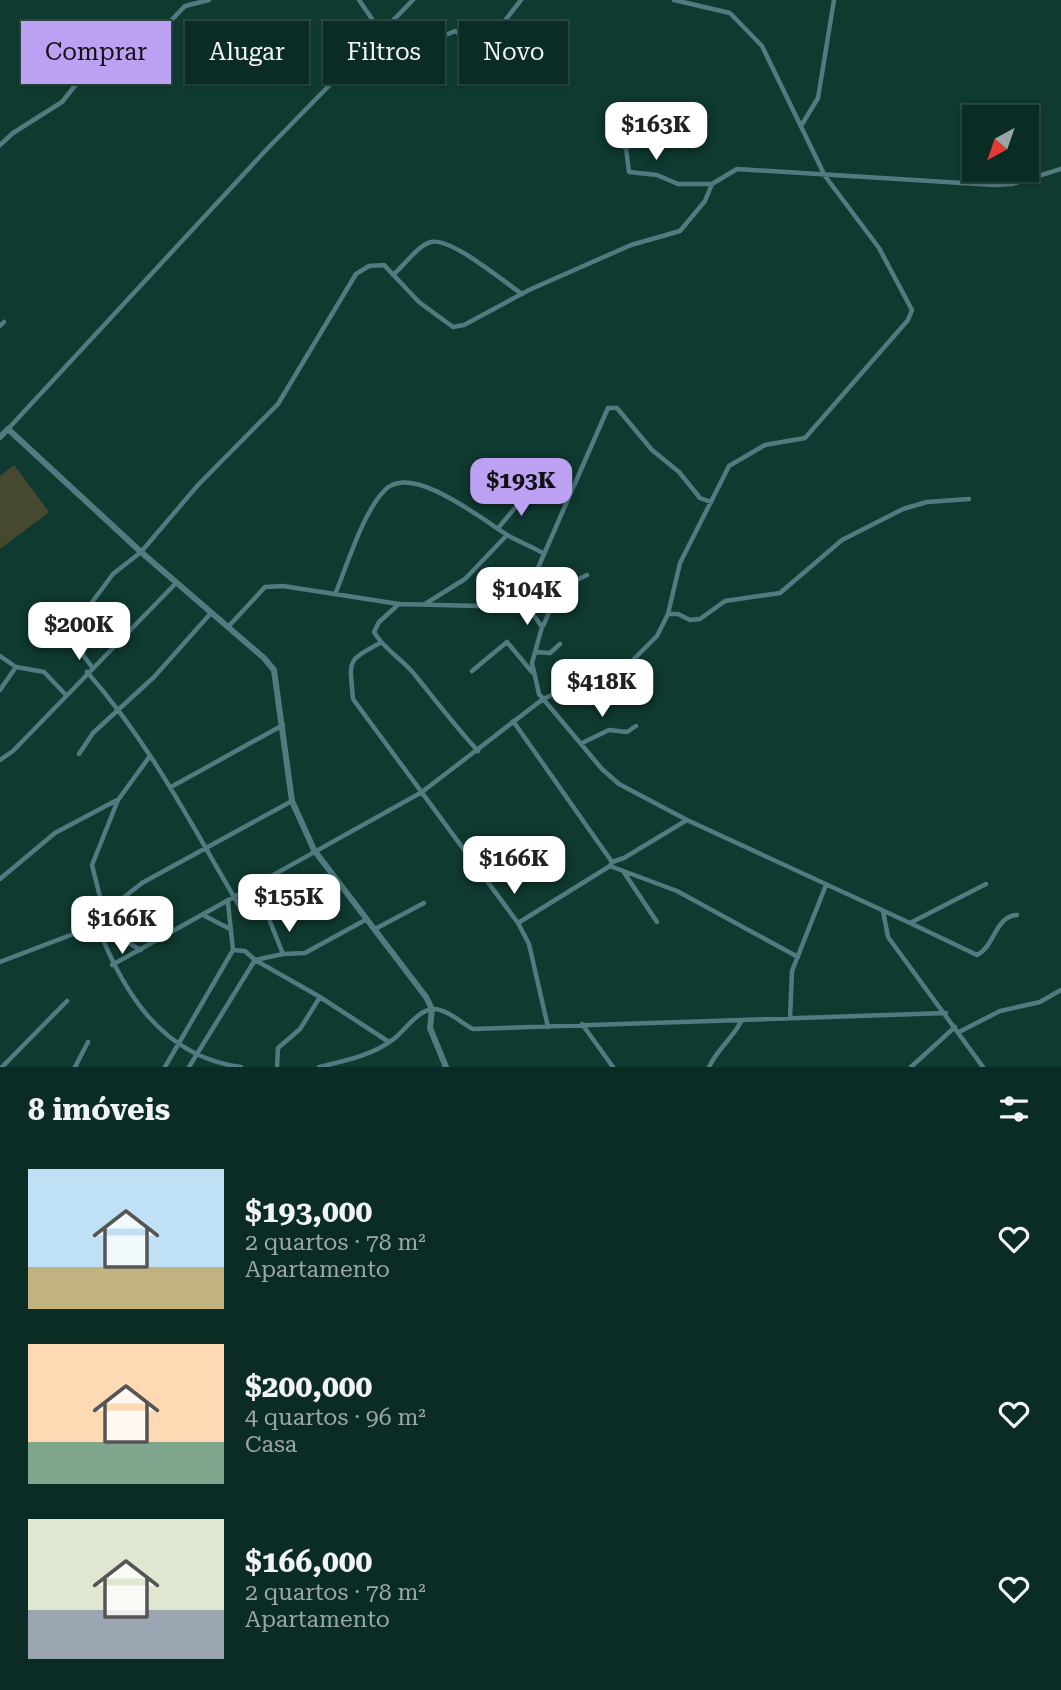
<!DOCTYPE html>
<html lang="pt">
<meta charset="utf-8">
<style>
body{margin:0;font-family:"Roboto Serif",serif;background:#14342c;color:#f1f3f6;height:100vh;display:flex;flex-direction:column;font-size:26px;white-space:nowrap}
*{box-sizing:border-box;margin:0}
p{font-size:23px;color:#9aa7a6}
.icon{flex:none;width:38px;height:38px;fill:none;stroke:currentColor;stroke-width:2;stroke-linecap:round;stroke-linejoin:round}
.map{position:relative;height:1067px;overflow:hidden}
.sheet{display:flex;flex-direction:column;background:#0b2c24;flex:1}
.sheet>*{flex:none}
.banner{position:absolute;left:21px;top:21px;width:700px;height:63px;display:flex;gap:14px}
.needle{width:46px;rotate:220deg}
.controls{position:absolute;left:962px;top:105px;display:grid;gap:14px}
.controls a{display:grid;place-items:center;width:77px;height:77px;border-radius:0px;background:#0b2c24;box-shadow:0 2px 5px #0004,0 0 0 2px #2b4841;font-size:35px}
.price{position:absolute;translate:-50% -60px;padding:0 16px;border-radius:14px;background:#fff;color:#222;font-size:23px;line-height:46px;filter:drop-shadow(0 2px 4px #0008)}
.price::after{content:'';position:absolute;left:50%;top:42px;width:21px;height:16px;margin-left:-10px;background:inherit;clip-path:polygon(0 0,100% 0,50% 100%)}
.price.current{background:#bca0f2;color:#111}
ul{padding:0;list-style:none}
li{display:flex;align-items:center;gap:21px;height:175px;padding:0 28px}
li span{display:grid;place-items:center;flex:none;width:196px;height:140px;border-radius:0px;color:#555}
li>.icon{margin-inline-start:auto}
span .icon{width:84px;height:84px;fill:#fffc;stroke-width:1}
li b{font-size:30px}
h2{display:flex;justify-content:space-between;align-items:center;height:84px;padding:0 28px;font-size:30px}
.chip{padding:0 24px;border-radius:0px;background:#0b2c24;box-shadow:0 2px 5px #0004,0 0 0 2px #2b4841;font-size:24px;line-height:63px}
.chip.current{background:#bca0f2;color:#111}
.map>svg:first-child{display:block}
.garden{fill:#46492f}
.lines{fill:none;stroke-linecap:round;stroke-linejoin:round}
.minor{stroke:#507c81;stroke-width:4.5}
.tertiary{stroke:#507c81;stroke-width:6}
</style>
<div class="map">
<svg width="1061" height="1067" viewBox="0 0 1061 1067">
<rect width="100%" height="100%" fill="#0f3a30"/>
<path class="garden" d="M 14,465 L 49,512 L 0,549 L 0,476 Z"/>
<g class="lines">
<path class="minor" d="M 359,0 L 381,32
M 385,29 L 417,47 L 455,31 L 482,50 L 521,0
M 801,126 L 818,98 L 834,0
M 615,143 L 626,148 L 629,172 L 657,175 L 678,184 L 712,184
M 0,145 L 13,133 L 62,102 L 101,53 L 160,32 L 185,6 L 209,0
M 393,275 C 404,266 418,245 431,242 C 451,237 504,282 522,294
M 0,326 L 4,322
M 8,429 L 267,149 L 413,0
M 499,527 L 525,496
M 336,592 C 348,563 363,512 385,490 C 412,462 484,521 509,536 C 520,542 532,547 543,553
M 399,604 L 379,622 L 374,632 C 384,650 403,659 415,675 C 436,701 455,726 478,751
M 425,604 L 465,579 L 507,535
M 531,611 L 527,593 L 608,408 L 617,408 L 652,450 L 679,472 L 700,498 L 711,502
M 668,614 L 678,614 L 690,620 L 700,619 L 725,601 L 780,593 L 842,540 L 903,509 L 927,502 L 969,499
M 543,626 L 560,588 L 587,575
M 228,627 L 265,587 L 283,586 L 399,604 L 518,607 L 531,611 L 542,627 L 532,663 L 539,694 L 602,769 L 619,784 L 687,820 L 910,923 L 986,884
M 380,643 C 345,662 350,660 353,699 L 518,923 L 529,944 L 548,1027
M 536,652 L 550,653 L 560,644
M 0,656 L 16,667 L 44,672 L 66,695
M 92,667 L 83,655 L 84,613 L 113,574 L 141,552 L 198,485 L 278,404 L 356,274 L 369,266 L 384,265 L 419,302 L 453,327 L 464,325 L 529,290 L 631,245 L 680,231 L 705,201 L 712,184 L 737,169 L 994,185 L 1012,184 L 1061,169
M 472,671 L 507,642 L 532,672
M 87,672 C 150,743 192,826 240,907 L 256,908 L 267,914 L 283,954 L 255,960 L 245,951 L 233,950
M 0,690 L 16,667
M 513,721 L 612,862 L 610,866 L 518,923
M 582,743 L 609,730 L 627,732 L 636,726
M 79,754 L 93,733 L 154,677 L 211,613
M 150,756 L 118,800 L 92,865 L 104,913 L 97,925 C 123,992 162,1057 241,1067
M 0,760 L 13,751 L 176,583
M 171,787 L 283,725
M 612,862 L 624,858 L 687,820
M 610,866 L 677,891 L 798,957
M 623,871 L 657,922
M 0,879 L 55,833 L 117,800
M 883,911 L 888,937 L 983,1067
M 205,916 L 230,929
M 910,923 L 977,955 C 995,946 995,916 1017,915
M 375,929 L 424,903
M 141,950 L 125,941 L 104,913 L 142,883 L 292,801
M 283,954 L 305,953 L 367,919
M 0,962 L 97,925
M 112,965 L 422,792 L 543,699 L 567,688 L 625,668 L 657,636 L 668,614 L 680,563 L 729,466 L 765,445 L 805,438 L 908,320 L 912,310 L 879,248 L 825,176 L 762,46 L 730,13 L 674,0
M 790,1018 L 792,971 L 826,885
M 582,1024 L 613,1067
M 959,1032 L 1000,1011 L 1040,1002 L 1061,990
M 2,1067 L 67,1001
M 75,1067 L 88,1042
M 165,1067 L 233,950 L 228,903
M 189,1067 L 255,960 L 320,997 L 389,1042
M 277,1067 L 278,1048 L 300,1029 L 320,997
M 319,1067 C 345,1061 374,1055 395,1038 C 406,1029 419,1009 434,1009 C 446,1009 462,1023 473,1029 L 946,1013
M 709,1067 C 718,1048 733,1038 742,1020
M 911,1067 L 955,1027"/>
<path class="tertiary" d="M 0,437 L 8,429 L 141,552 L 264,658 L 274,670 L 292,801 L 314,850 L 426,997 L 432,1009 L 430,1028 L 446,1067"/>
</g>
</svg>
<div class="controls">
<a><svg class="needle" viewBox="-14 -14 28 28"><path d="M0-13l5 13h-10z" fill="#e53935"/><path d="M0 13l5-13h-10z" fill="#9aa7a6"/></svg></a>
</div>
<b class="price" style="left:656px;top:162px">$163K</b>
<b class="price current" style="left:521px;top:518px">$193K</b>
<b class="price" style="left:527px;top:627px">$104K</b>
<b class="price" style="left:79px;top:662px">$200K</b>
<b class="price" style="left:602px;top:719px">$418K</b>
<b class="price" style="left:514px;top:896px">$166K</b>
<b class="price" style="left:289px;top:934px">$155K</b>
<b class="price" style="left:122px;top:956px">$166K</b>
<div class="banner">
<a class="chip current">Comprar</a>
<a class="chip">Alugar</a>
<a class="chip">Filtros</a>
<a class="chip">Novo</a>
</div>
</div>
<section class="sheet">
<h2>8 imóveis<svg class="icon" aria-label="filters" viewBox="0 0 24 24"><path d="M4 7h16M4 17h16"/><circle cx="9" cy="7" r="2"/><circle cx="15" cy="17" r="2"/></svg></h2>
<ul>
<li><span style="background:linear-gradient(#bfe0f5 70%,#c2b280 0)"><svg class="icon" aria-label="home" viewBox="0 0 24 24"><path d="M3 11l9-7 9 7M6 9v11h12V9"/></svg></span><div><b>$193,000</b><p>2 quartos · 78 m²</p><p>Apartamento</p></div><svg class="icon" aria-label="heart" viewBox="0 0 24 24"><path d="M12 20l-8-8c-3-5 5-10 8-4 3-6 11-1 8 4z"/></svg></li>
<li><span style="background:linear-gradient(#ffd9b3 70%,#7fa58c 0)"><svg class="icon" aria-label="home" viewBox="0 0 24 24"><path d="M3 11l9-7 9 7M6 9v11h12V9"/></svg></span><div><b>$200,000</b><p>4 quartos · 96 m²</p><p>Casa</p></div><svg class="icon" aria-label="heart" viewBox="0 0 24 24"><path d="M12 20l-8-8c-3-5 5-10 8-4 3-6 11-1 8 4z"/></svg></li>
<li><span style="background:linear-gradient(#dfe7d0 65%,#9aa5b1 0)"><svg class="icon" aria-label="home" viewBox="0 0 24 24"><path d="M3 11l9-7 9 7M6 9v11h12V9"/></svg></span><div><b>$166,000</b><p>2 quartos · 78 m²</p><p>Apartamento</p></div><svg class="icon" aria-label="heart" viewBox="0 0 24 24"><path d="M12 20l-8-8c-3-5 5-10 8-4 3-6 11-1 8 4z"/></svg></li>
</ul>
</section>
